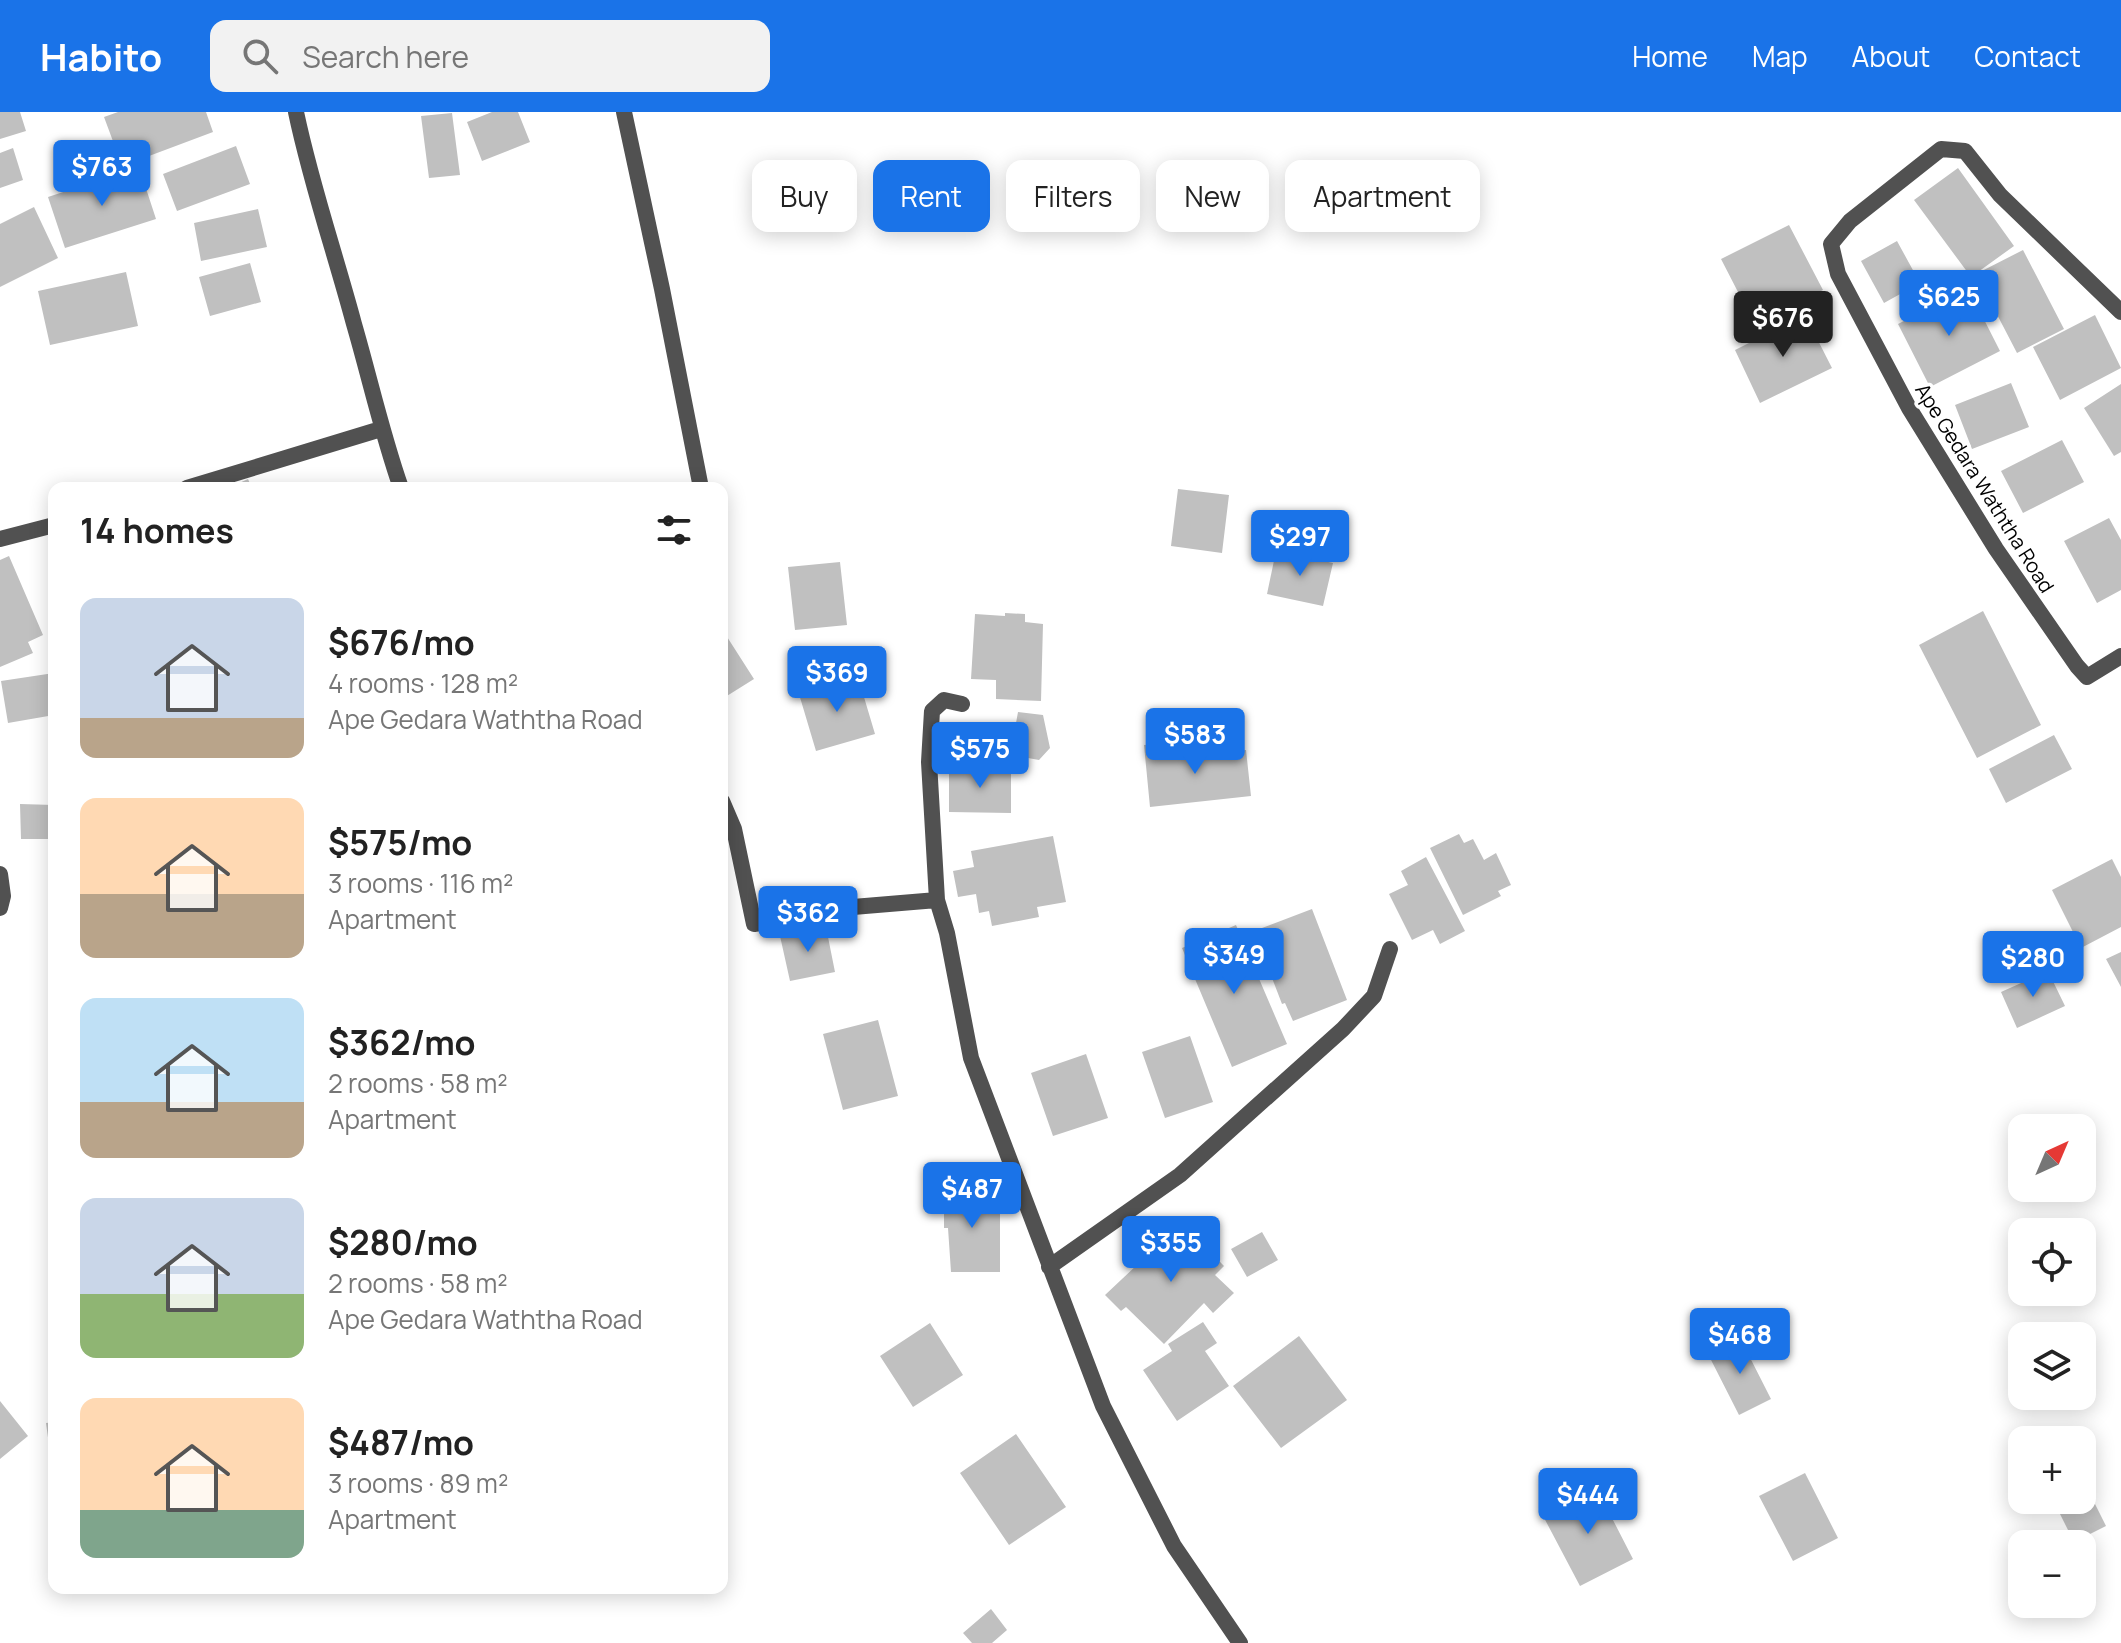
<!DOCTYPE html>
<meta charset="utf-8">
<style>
body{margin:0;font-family:Manrope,sans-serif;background:#f2f2f2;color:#222;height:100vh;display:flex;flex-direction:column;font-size:30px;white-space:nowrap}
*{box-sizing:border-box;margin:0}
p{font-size:26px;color:#767676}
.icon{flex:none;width:44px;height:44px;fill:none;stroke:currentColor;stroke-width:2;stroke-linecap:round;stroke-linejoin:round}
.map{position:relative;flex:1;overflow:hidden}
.panel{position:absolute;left:48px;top:370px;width:680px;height:1112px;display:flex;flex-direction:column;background:#fff;border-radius:16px;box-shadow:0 4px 20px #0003}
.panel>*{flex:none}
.hud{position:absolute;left:752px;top:48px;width:760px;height:72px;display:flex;gap:16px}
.needle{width:52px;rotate:44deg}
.fabs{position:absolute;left:2008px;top:1002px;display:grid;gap:16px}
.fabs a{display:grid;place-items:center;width:88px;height:88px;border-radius:16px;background:#fff;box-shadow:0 4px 20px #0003;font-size:40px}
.price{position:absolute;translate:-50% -68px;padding:0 18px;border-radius:8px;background:#1a73e8;color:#fff;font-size:26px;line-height:52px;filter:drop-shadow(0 2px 4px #0008)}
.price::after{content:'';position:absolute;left:50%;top:48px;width:24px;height:18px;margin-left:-12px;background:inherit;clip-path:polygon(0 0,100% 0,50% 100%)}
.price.active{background:#222;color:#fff}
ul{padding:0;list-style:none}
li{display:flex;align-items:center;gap:24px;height:200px;padding:0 32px}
li span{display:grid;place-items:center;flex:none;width:224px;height:160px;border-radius:16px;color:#555}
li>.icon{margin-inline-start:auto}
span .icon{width:96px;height:96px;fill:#fffc;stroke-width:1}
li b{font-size:34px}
h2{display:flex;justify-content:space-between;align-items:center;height:96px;padding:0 32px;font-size:34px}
.tag{padding:0 28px;border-radius:16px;background:#fff;box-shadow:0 4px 20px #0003;font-size:28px;line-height:72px}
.tag.active{background:#1a73e8;color:#fff}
header{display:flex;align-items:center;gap:48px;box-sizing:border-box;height:112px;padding:0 40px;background:#1a73e8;color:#fff}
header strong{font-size:38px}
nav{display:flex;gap:44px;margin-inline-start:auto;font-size:28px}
.search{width:560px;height:72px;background:#f2f2f2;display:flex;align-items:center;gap:20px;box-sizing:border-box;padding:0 28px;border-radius:16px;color:#767676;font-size:30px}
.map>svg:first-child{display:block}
.building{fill:#c0c0c0}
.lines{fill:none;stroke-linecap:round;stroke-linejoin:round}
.minor{stroke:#515151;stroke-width:16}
.labels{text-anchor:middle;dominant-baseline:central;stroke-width:7;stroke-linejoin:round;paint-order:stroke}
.street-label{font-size:20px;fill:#000;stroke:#fff}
</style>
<header>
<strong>Habito</strong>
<div class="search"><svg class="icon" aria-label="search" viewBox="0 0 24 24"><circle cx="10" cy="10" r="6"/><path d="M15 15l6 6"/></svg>Search here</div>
<nav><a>Home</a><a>Map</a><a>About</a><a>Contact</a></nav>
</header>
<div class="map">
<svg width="2121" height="1531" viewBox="0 0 2121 1531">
<rect width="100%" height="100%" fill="#fff"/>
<path class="building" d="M 0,0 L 20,0 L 26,19 L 0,27 Z
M 118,0 L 206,0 L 213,20 L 149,44 L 145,31 L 117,40 L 104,5 Z
M 492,0 L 518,0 L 530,30 L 482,49 L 467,10 Z
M 452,1 L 460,63 L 429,66 L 421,4 Z
M 236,34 L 250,72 L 177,99 L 163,62 Z
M 13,36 L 23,68 L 0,76 L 0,41 Z
M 139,55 L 156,107 L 65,136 L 48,85 Z
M 1958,56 L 2014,134 L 1971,165 L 1914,88 Z
M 34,95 L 58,146 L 0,175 L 0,112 Z
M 258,97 L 267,135 L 201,149 L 194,111 Z
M 1789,113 L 1823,178 L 1755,213 L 1721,147 Z
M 1897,129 L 1920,171 L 1884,191 L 1861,149 Z
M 2023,138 L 2064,217 L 2017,241 L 1976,162 Z
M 250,151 L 261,190 L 210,204 L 199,165 Z
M 126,160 L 138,214 L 50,233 L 38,179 Z
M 1968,176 L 2000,239 L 1930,275 L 1898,212 Z
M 1805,203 L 1832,256 L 1760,291 L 1735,238 Z
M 2095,203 L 2121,256 L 2060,288 L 2033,235 Z
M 2011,271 L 2029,315 L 1972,337 L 1955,293 Z
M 2121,272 L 2121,340 L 2114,344 L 2084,296 Z
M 2062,328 L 2084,370 L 2023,401 L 2001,359 Z
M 248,367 L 252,376 L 228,376 Z
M 1178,377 L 1229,383 L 1222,441 L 1171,434 Z
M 2109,406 L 2121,428 L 2121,478 L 2097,491 L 2064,429 Z
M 1276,439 L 1333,451 L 1323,494 L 1267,482 Z
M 9,444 L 43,523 L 28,530 L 33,541 L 0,555 L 0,448 Z
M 840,450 L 847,513 L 795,518 L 788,455 Z
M 1983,499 L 2041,613 L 1977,646 L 1919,533 Z
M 1005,501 L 1025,502 L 1025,510 L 1043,512 L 1041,589 L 996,587 L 996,568 L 971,567 L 975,502 L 1005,504 Z
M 722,517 L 754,567 L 722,587 Z
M 54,561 L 54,603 L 8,611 L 1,569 Z
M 858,565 L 875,622 L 816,639 L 799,582 Z
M 1018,600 L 1043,603 L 1050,636 L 1039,648 L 1017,644 L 1017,652 L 1001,652 L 1001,622 L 1014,622 Z
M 2054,623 L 2072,657 L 2006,691 L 1989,657 Z
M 1171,631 L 1172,646 L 1246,638 L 1251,684 L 1150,695 L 1144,633 Z
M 949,656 L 1011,657 L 1011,701 L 949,700 Z
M 20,692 L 54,693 L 54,727 L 21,727 Z
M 1459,722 L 1464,731 L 1473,727 L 1484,748 L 1496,741 L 1511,773 L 1498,779 L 1501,784 L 1463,803 L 1430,736 Z
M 1053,724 L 1066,790 L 1037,795 L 1039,805 L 992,814 L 989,799 L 979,801 L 976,782 L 958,785 L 953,759 L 974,755 L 971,739 Z
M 1426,745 L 1465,819 L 1440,832 L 1433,818 L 1412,828 L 1389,782 L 1408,773 L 1401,759 Z
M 2112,747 L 2121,765 L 2121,815 L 2081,836 L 2052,778 Z
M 1312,797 L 1347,888 L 1293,909 L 1285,891 L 1282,892 L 1254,819 Z
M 1236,813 L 1287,932 L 1232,955 L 1182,836 Z
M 826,815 L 835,860 L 790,869 L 780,824 Z
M 2121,840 L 2121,875 L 2106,847 Z
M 2048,859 L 2065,894 L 2017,916 L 2001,880 Z
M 878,908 L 898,984 L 843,998 L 823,922 Z
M 1190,924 L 1213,990 L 1165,1006 L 1142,940 Z
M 1086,942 L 1108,1006 L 1053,1024 L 1031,961 Z
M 966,1070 L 980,1070 L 980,1086 L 992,1086 L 993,1101 L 1000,1101 L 1000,1160 L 951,1160 L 948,1116 L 944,1116 L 944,1076 L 966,1076 Z
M 1185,1114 L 1224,1154 L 1215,1163 L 1234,1181 L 1213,1201 L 1204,1191 L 1164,1232 L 1126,1195 L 1121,1199 L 1105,1183 L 1138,1152 L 1135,1148 L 1149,1134 L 1157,1142 L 1160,1139 L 1152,1131 L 1162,1121 L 1170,1129 Z
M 1262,1120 L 1278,1148 L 1247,1165 L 1231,1137 Z
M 1203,1210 L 1217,1231 L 1205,1239 L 1229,1274 L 1177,1309 L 1143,1258 L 1172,1239 L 1168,1232 Z
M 930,1211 L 963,1263 L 913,1295 L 880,1244 Z
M 1299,1224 L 1347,1288 L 1281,1336 L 1233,1274 Z
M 1740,1226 L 1771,1287 L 1739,1303 L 1708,1242 Z
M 0,1289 L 28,1324 L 0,1347 Z
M 54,1310 L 54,1333 L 49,1333 L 46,1311 Z
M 1016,1322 L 1066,1395 L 1009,1433 L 960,1361 Z
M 1805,1361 L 1838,1426 L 1793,1449 L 1759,1384 Z
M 1596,1375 L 1633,1447 L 1580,1474 L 1542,1402 Z
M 2090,1382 L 2106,1414 L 2074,1430 L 2058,1398 Z
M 991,1497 L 1007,1518 L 992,1531 L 972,1531 L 963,1521 Z"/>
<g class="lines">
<path class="minor" d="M 296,0 C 311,72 335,141 354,212 C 370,267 382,322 401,376
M 624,0 L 662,177 L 701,376
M 2121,200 L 2000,83 L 1965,39 L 1941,37 L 1850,109 L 1831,132 L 1838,162 L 1909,296 L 1996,437 L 2077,554 L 2087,565 L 2121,544
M 187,376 L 381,317
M 0,427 L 54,413
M 722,689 L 734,717 L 754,812 L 853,795 L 937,788 L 947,821 L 971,946 L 1103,1294 L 1174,1434 L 1240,1531
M 0,762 L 3,784 L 0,796
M 937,788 L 929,650 L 932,599 L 944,588 L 962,592
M 1049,1155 L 1180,1063 L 1343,917 L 1374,884 L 1390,837"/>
</g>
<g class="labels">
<g class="street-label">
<text transform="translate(1985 376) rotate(58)">Ape Gedara Waththa Road</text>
</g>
</g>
</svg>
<div class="fabs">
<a><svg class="needle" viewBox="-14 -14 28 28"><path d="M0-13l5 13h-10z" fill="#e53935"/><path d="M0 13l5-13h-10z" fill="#767676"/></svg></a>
<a><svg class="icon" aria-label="locate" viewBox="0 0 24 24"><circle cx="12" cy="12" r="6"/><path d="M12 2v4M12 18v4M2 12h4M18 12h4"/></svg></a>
<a><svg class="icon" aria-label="layers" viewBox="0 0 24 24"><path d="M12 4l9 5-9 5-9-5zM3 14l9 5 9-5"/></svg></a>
<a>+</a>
<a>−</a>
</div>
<b class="price" style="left:102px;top:96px">$763</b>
<b class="price" style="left:1949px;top:226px">$625</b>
<b class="price active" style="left:1783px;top:247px">$676</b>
<b class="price" style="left:1300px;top:466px">$297</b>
<b class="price" style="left:837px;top:602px">$369</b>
<b class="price" style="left:1195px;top:664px">$583</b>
<b class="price" style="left:980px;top:678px">$575</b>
<b class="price" style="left:808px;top:842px">$362</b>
<b class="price" style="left:1234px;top:884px">$349</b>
<b class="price" style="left:2033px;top:887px">$280</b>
<b class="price" style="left:972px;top:1118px">$487</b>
<b class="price" style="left:1171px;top:1172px">$355</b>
<b class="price" style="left:1740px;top:1264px">$468</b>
<b class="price" style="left:1588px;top:1424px">$444</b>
<div class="hud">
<a class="tag">Buy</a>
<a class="tag active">Rent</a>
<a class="tag">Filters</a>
<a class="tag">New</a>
<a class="tag">Apartment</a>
</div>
<section class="panel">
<h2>14 homes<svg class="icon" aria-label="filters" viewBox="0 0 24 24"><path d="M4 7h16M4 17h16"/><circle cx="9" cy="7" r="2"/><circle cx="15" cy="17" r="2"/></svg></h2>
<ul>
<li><span style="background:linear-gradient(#c9d6e8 75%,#b9a48a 0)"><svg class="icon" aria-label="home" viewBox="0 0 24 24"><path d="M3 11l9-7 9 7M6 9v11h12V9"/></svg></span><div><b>$676/mo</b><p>4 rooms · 128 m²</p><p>Ape Gedara Waththa Road</p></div></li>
<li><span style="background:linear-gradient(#ffd9b3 60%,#b9a48a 0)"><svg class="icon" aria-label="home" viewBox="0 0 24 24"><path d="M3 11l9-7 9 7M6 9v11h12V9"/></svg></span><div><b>$575/mo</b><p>3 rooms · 116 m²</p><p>Apartment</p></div></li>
<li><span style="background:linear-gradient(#bfe0f5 65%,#b9a48a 0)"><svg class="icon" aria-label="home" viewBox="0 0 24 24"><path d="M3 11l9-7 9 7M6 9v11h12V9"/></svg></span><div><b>$362/mo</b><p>2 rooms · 58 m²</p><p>Apartment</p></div></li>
<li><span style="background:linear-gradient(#c9d6e8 60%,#8fb573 0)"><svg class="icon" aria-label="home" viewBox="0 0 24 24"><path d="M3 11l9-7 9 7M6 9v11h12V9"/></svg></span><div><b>$280/mo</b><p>2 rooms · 58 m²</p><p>Ape Gedara Waththa Road</p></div></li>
<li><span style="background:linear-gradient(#ffd9b3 70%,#7fa58c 0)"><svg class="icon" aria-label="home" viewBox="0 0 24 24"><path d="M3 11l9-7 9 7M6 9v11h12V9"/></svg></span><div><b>$487/mo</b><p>3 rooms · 89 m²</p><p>Apartment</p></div></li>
</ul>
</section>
</div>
